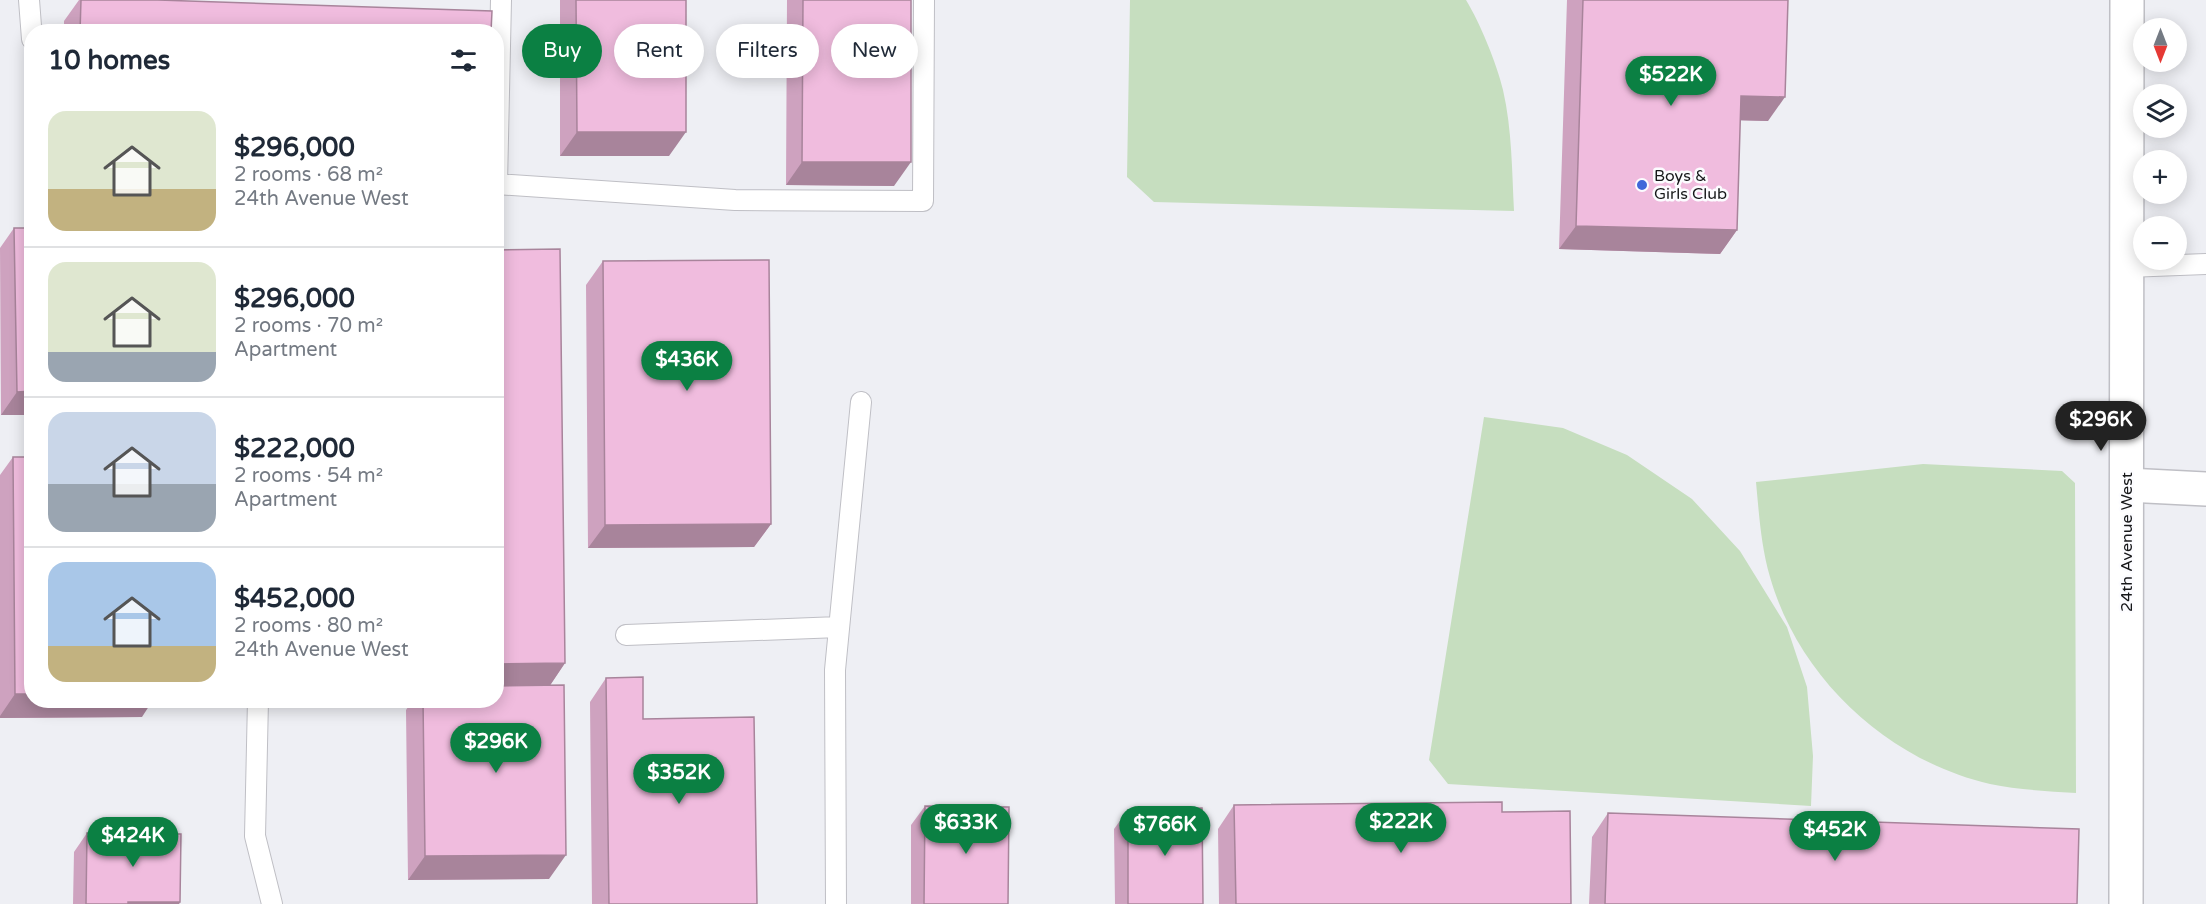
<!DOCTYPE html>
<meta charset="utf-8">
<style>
body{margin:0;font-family:"Varela Round",sans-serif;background:#f2f2f3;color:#1f2937;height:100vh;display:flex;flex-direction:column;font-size:22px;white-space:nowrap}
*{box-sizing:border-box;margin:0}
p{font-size:20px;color:#747a83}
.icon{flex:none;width:33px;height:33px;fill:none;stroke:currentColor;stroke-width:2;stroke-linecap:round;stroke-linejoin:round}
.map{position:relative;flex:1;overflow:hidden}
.details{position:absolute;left:24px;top:24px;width:480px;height:684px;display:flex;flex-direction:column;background:#fff;border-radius:24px;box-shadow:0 3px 15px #0003}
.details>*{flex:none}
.top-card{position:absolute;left:522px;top:24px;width:570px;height:54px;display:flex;gap:12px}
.needle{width:39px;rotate:180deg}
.tools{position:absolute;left:2133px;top:18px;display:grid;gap:12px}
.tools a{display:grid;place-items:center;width:54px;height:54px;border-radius:50%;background:#fff;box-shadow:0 3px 15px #0003;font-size:30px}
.price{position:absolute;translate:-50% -51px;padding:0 14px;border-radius:21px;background:#0b8043;color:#fff;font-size:20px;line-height:39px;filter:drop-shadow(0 2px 3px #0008)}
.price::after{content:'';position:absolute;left:50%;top:36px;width:18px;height:14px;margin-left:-9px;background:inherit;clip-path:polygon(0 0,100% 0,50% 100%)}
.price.on{background:#222;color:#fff}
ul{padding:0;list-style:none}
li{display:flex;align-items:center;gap:18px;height:150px;padding:0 24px}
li+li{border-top:2px solid #e0e1e3}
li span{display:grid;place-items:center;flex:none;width:168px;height:120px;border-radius:18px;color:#555}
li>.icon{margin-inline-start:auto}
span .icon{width:72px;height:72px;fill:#fffc;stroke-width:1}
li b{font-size:26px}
h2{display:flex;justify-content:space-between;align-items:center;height:72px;padding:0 24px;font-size:26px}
.chip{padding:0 21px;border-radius:27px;background:#fff;box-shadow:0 3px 15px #0003;font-size:21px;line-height:54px}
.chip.on{background:#0b8043;color:#fff}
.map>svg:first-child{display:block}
.green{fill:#c6debf}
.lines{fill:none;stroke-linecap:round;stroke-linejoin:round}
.lane-casing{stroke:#bfbfc5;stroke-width:22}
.street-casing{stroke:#bfbfc5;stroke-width:36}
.secondary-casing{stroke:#bfbfc5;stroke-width:36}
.lane{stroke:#fff;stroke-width:20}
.street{stroke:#fff;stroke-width:33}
.secondary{stroke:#fff;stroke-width:33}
.wall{fill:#cea2bf}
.shaded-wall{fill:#a8849b}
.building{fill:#f0bcde;stroke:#a8849b;stroke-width:1.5}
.poi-dot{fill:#4068d9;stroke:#fcfcff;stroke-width:2}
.labels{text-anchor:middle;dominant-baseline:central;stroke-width:5;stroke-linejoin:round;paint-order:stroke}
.poi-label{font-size:16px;fill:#161719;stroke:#fcfcff;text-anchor:start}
.street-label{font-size:16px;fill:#161719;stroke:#fcfcff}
</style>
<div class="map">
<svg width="2206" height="904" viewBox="0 0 2206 904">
<rect width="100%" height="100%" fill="#eeeff4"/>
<path class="green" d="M 1130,0 L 1466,0 C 1480,23 1497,64 1503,90 C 1512,129 1512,171 1514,211 L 1154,202 L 1127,177 Z
M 1484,417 L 1563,428 L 1627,455 L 1692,499 L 1740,551 L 1787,627 L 1807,687 L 1813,756 L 1811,806 L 1448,784 L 1429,760 Z
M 1923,464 L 2062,471 L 2075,483 L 2076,793 C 2047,791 2018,790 1990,784 C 1887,760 1799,678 1770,577 C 1761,546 1759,514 1756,482 Z"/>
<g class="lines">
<g class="lane-casing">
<path id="lane" d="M 29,0 L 32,39
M 496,184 L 735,200 L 923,201 L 924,0
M 497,184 L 501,0
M 2127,267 L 2206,264
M 626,635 L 839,627
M 258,700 L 255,836 L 272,904
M 836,904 L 835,670 L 861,402"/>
</g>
<g class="street-casing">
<path id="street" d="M 2127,485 L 2206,489"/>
</g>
<g class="secondary-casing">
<path id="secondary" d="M 2126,904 L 2127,0"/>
</g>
<use href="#lane" class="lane"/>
<use href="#street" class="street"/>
<use href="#secondary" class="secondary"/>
</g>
<path class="wall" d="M 79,0 L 158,0 L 491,32 L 64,32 L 64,21 Z
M 560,0 L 686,0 L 669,156 L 560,156 Z
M 787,0 L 911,0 L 894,186 L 786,185 Z
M 1567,0 L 1788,0 L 1768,121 L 1740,120 L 1737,230 L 1720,254 L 1559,249 Z
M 14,228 L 32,415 L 1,415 L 0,248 Z
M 603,261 L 771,524 L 754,547 L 588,548 L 586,285 Z
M 13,457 L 142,717 L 0,718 L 0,475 Z
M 565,663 L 550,685 L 549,879 L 408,880 L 406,710 L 413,700 L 496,700 Z
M 606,678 L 643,719 L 757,904 L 592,904 L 590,702 Z
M 1234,805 L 1502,812 L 1571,904 L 1219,904 L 1218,829 Z
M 925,806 L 1008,904 L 911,904 L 911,825 Z
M 1128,810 L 1203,904 L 1115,904 L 1114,829 Z
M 1608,813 L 2077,904 L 1589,904 L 1592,837 Z
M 87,833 L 180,902 L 179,904 L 73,904 L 74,852 Z"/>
<path class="shaded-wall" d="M 1741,96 L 1785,97 L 1768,121 L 1724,120 Z
M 577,132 L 686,132 L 669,156 L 560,156 Z
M 802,162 L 911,162 L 894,186 L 786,185 Z
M 1576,226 L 1737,230 L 1720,254 L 1559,249 Z
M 32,391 L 32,415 L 1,415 L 17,392 Z
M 771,524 L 754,547 L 588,548 L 605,525 Z
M 565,663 L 549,687 L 496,688 L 496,664 Z
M 15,694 L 32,694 L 32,700 L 153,700 L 142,717 L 0,718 L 0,716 Z
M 566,855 L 549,879 L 408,880 L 425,856 Z
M 128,902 L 180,902 L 179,904 L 126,904 Z"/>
<path class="building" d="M 81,0 L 158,0 L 492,11 L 491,32 L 80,32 Z
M 576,0 L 686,0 L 686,132 L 577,132 Z
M 803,0 L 911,0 L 911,162 L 802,162 Z
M 1583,0 L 1788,0 L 1785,97 L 1741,96 L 1737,230 L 1576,226 Z
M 14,228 L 32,228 L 32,391 L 17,392 Z
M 560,249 L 565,663 L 496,664 L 496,250 Z
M 769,260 L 771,524 L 605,525 L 603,261 Z
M 13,457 L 32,457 L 32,694 L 15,694 Z
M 643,677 L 643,719 L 754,717 L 757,904 L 609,904 L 606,678 Z
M 564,685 L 566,855 L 425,856 L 423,700 L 496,700 L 496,686 Z
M 1502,802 L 1502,812 L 1570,811 L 1571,904 L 1236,904 L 1234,805 Z
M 925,806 L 1009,807 L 1008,904 L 924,904 Z
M 1202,808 L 1203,904 L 1128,904 L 1128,810 Z
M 1608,813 L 2079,829 L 2077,904 L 1605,904 Z
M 87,833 L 181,834 L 180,902 L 128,902 L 128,904 L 86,904 Z"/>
<circle class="poi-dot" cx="1642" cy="185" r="6"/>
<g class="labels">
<g class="poi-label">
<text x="1654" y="176">Boys &amp;<tspan x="1654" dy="18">Girls Club</tspan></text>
</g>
<g class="street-label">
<text transform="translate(2127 542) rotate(-90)">24th Avenue West</text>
</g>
</g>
</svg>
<div class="tools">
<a><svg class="needle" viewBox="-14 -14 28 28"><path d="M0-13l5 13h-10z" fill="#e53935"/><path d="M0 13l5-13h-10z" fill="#747a83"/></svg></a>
<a><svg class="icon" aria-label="layers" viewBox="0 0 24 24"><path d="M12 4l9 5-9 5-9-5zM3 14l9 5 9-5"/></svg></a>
<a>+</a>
<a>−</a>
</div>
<b class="price" style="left:1671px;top:107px">$522K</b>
<b class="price" style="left:687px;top:392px">$436K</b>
<b class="price on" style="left:2101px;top:452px">$296K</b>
<b class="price" style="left:496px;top:774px">$296K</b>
<b class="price" style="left:679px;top:805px">$352K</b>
<b class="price" style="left:1401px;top:854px">$222K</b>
<b class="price" style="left:966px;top:855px">$633K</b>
<b class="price" style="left:1165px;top:857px">$766K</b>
<b class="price" style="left:1835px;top:862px">$452K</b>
<b class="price" style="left:133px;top:868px">$424K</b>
<div class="top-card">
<a class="chip on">Buy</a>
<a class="chip">Rent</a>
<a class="chip">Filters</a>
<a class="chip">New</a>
</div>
<section class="details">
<h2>10 homes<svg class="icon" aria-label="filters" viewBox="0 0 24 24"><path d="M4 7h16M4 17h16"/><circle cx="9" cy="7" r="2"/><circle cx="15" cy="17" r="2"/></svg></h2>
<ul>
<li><span style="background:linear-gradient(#dfe7d0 65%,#c2b280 0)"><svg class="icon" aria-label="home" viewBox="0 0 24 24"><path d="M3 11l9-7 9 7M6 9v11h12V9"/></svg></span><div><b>$296,000</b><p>2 rooms · 68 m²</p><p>24th Avenue West</p></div></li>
<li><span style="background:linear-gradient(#dfe7d0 75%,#9aa5b1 0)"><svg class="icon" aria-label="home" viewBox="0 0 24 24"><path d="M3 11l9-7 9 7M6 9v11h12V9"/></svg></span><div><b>$296,000</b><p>2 rooms · 70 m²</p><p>Apartment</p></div></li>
<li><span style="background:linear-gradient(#c9d6e8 60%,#9aa5b1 0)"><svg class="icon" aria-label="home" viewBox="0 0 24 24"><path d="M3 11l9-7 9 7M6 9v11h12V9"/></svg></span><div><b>$222,000</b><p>2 rooms · 54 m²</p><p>Apartment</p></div></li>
<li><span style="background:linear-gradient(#a9c7e8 70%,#c2b280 0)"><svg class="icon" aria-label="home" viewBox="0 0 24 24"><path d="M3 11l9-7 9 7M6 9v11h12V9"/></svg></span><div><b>$452,000</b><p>2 rooms · 80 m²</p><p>24th Avenue West</p></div></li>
</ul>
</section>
</div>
